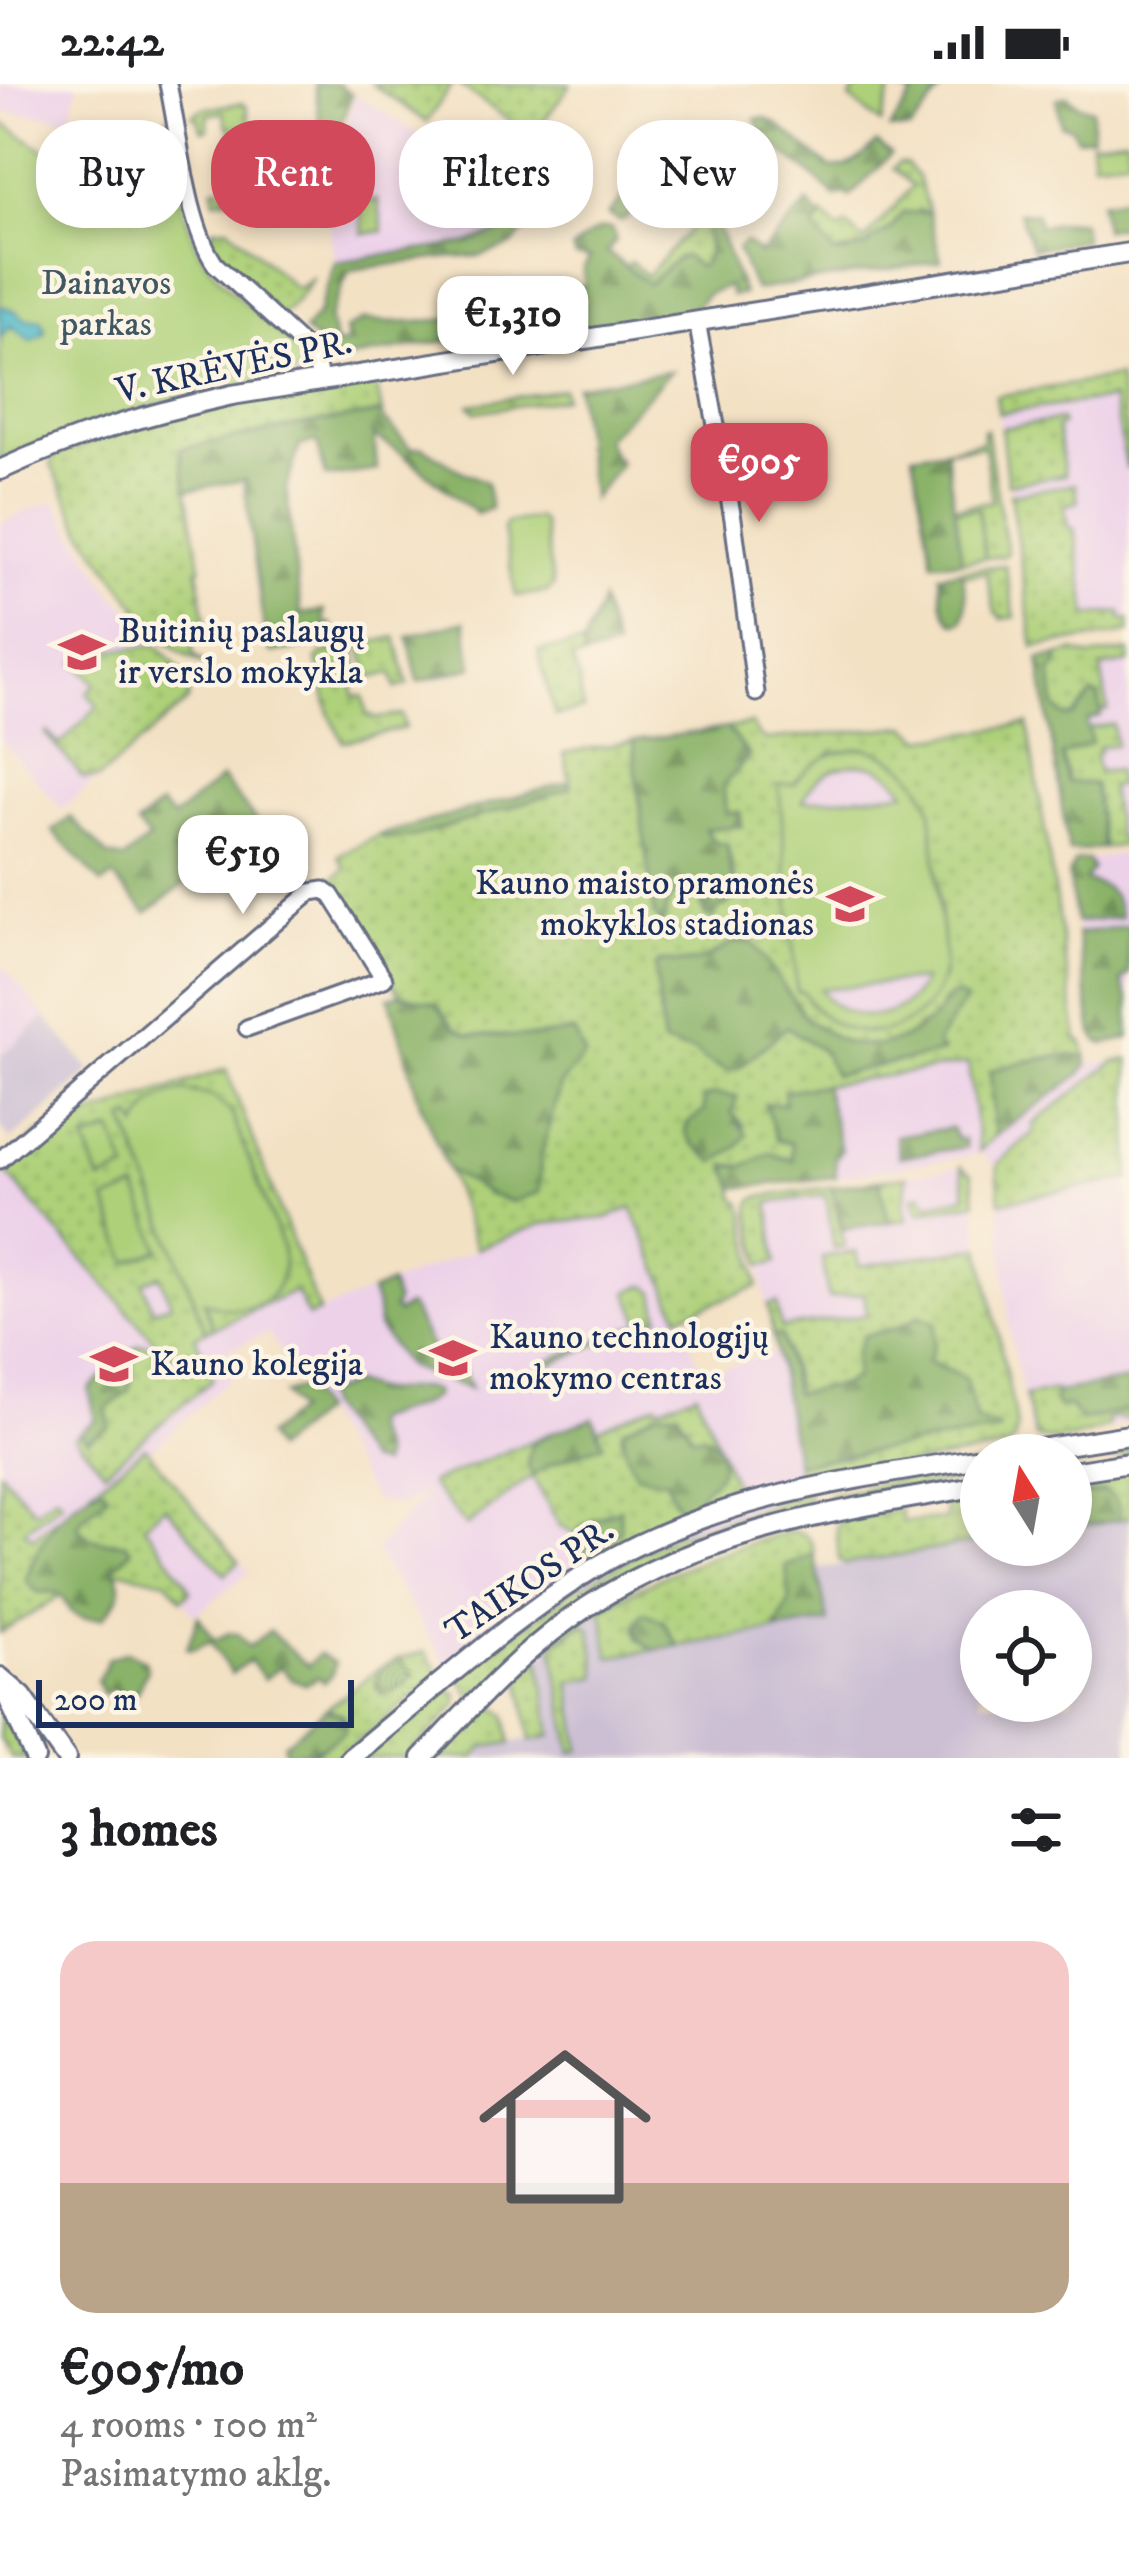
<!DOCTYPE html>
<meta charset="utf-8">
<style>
body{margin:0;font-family:"IM FELL DW Pica",serif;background:#f2f2f2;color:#202124;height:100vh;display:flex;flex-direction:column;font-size:45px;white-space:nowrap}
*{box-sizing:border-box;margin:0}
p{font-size:39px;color:#757577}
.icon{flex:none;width:66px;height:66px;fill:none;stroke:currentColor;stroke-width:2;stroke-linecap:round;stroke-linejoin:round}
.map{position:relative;height:1674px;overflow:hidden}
.side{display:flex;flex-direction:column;background:#fff;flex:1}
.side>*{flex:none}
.guide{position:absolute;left:36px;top:36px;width:1059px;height:108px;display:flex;gap:24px}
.needle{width:78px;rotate:349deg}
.buttons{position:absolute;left:960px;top:1350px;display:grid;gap:24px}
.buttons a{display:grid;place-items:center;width:132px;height:132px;border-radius:50%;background:#fff;box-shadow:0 6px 18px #0003;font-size:60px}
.scale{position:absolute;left:36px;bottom:30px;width:318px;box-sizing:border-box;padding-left:12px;border:6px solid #1b2f5e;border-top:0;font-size:33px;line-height:42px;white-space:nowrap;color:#1b2f5e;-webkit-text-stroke:9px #fcf5e5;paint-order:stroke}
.price{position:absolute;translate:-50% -102px;padding:0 27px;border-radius:24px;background:#fff;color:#222;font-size:39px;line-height:78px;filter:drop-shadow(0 3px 6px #0008)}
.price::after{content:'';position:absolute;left:50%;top:72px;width:36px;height:27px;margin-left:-18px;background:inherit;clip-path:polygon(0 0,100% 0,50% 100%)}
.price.current{background:#d1495b;color:#fff}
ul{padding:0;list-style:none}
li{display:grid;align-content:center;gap:24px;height:636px;padding:0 60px}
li+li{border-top:3px solid #e0e0e0}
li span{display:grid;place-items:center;height:372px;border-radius:36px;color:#555}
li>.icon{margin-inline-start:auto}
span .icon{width:216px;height:216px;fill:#fffc;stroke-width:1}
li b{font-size:51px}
h2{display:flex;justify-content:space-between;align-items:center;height:144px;padding:0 60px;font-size:51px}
.pill{padding:0 42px;border-radius:48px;background:#fff;box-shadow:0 6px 18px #0003;font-size:42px;line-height:108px}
.pill.current{background:#d1495b;color:#fff}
.status{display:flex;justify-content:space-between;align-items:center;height:84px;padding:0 60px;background:#fff;direction:ltr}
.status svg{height:33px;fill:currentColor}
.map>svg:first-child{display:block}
.built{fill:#edd1e9}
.industrial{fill:#ccbfd4;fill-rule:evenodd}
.grass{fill:url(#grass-dots);stroke:#64806b;stroke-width:3;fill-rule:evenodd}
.forest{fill:url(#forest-firs);stroke:#527063;stroke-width:3}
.park{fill:#add078;stroke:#64806b;stroke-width:3;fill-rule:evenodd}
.water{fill:url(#water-ripples);stroke:#327392;stroke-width:3}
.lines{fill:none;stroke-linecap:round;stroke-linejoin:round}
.minor-casing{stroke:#676d82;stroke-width:21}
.major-casing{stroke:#676d82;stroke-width:24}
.minor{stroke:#fff;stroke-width:15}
.major{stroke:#fff;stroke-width:18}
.labels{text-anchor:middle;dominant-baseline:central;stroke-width:9;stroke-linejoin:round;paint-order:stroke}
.park-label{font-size:36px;fill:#405764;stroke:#fcf5e5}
.street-label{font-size:36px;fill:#1b2f5e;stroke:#fcf5e5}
.poi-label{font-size:36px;fill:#1b2f5e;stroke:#fcf5e5;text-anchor:start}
</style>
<div class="status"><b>22:42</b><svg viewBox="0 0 49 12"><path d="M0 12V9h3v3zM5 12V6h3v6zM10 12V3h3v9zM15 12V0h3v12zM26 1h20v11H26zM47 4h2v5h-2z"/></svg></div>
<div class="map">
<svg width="1129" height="1674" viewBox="0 0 1129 1674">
<defs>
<pattern id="grass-dots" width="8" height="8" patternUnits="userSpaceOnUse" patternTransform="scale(3)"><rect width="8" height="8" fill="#add078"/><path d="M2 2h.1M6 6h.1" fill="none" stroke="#94b36a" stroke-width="1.8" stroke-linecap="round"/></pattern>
<pattern id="forest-firs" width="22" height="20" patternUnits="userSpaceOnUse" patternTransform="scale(3)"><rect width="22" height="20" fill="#8ab268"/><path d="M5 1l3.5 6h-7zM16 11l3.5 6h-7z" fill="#709159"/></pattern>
<pattern id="water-ripples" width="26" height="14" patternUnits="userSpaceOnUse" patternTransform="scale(3)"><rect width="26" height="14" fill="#4ab7c6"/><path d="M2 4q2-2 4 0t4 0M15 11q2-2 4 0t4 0" fill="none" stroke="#3d95a4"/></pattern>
</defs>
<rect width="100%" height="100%" fill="#fcf5e5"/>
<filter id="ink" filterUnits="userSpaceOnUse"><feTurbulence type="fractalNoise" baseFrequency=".00833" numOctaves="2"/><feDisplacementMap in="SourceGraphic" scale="24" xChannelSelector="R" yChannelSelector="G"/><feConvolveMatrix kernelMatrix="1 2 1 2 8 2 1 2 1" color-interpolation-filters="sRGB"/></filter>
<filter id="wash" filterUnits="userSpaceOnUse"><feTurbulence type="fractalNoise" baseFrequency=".004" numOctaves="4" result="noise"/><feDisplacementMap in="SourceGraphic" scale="48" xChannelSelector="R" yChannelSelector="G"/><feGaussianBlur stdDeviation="2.7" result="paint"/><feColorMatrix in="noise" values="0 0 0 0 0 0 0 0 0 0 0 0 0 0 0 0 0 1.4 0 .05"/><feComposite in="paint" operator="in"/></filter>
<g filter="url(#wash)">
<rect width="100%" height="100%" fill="#f3e1c4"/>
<path class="built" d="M 0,0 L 78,0 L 70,34 L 0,28 Z
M 356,11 L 521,114 L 504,146 L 469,159 L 335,178 L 324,109 Z
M 1118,293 L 1129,364 L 1129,549 L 1034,563 L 996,312 Z
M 55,418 L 108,502 L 179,585 L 190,607 L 188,617 L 62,725 L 0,656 L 0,440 L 33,424 Z
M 1074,567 L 1091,573 L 1129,567 L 1129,760 L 1069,768 L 1039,575 Z
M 751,640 L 758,651 L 766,656 L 908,642 L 923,655 L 1028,640 L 1078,958 L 1083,958 L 1087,980 L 1129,975 L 1129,1339 L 1087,1350 L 1035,1353 L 1031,1349 L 1009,1246 L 997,1084 L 979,1068 L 969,1072 L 836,1093 L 736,1104 L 734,1113 L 681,1124 L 623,658 Z
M 1129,768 L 1129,955 L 1105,960 L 1099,958 L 1093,949 L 1068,791 L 1075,778 Z
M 0,879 L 46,933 L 0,972 Z
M 226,985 L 319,1228 L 541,1140 L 606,1134 L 632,1124 L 703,1289 L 775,1269 L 750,1127 L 752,1118 L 758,1113 L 961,1083 L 969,1087 L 972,1091 L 981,1163 L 1017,1344 L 796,1380 L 804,1398 L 449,1584 L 375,1467 L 428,1406 L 401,1421 L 374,1416 L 305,1302 L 268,1249 L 224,1267 L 232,1293 L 149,1367 L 249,1488 L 195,1531 L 168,1497 L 121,1487 L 75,1531 L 61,1513 L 0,1549 L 0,1075 Z"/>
<path class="industrial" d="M 46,933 L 91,987 L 11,1056 L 0,1043 L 0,972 Z
M 1129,1434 L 1129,1674 L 474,1674 L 484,1663 L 551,1652 L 540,1573 L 575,1544 L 630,1508 L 695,1479 L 765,1454 L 805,1448 L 811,1455 L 818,1485 L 981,1458 L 981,1461 L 1071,1461 L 1071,1444 ZM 981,1527 L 1071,1527 L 1071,1617 L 981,1617 Z"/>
<path class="grass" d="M 372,0 L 452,0 L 427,38 Z
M 458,0 L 571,0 L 532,53 Z
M 242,19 L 247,23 L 266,121 L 243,121 L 241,113 L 215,116 L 213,104 L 220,103 L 224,111 L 239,108 L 239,103 L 242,101 L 240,92 L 237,92 L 234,79 L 237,77 L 235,67 L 232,67 L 230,42 L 227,42 L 224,28 L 208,31 L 208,45 L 202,46 L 198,35 L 192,31 L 202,25 Z
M 899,79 L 906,80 L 918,93 L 929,129 L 919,127 L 874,155 L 867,163 L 834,170 L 813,145 L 823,131 L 839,146 L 846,141 L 864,157 L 913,102 L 893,84 Z
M 691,115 L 717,141 L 706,140 C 706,156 713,173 699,183 L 677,174 L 663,190 L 648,200 L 626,183 L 631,178 L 647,192 L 699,135 L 685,122 Z
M 228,143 L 293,202 L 299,204 L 313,193 L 303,209 L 284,229 L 278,230 L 215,165 L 212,155 L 213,144 Z
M 1118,293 L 1129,364 L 1129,383 L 1127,384 L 1112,315 L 999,329 L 996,312 Z
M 370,297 L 376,299 L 382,329 L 306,340 L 180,365 L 201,484 L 198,485 L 207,547 L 192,556 L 193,569 L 205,580 C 186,572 171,563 156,549 L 84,449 L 51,381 L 55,371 L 138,342 L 227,320 Z
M 563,305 L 564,314 L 476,328 L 470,321 Z
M 1061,336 L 1062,341 L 1057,343 L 1065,391 L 1008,400 L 1001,344 Z
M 986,345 L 1007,469 L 1004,472 L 985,474 L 978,425 L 955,427 L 955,423 L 992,417 L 984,362 L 940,366 L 983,357 L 983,346 Z
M 1075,400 L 1078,418 L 1064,421 L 1068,444 L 1074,444 L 1088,532 L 1121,528 L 1122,536 L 1129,535 L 1129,549 L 1034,563 L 1010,410 Z
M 1005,481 L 1015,533 L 1002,535 L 995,528 L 986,488 L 962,492 L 961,486 Z
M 396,553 L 408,601 L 396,604 L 392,589 L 370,594 L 361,561 Z
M 582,560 L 584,573 L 572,576 L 579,594 L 583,625 L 555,632 L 538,567 Z
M 157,561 C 172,576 193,595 188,617 L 99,694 L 83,694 L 46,650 L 47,648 L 60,661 L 98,622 L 87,609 L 96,600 L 76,578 L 89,568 Z
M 354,562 L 361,594 L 353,602 L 355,613 L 363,612 L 367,632 L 372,631 L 373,635 L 402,631 L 405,644 L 343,658 L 329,629 L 317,575 L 323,569 Z
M 1074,567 L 1091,573 L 1129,567 L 1129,579 L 1101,584 L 1108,626 L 1100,627 L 1099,612 L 1073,633 L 1065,633 L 1055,623 L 1051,588 L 1058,580 L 1059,572 Z
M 751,640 L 758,651 L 766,656 L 908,642 L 923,655 L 1028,640 L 1078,957 L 1083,958 L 1086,973 C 1053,969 1021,978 990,987 L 995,1052 L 979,1067 L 968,980 L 785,1007 L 786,1020 L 766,1020 L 791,1059 L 793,1078 L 770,1069 L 744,1082 L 727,1082 L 735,1104 L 735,1113 L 742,1119 L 745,1128 L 758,1202 L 679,1232 L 632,1124 L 606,1134 L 541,1140 L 476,1165 L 448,1086 L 490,1111 L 539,1108 L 541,1072 L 574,948 L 535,953 L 470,951 L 454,944 L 437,921 L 400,910 L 332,803 L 332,796 L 346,784 L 338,772 L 380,751 L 387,755 L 571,703 L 564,669 L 634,657 L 637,698 L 644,743 L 668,815 L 683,805 L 694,803 L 699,807 L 705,831 L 738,812 L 727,760 L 716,759 L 704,744 L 741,742 L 726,729 L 723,701 L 749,671 L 727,644 ZM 866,664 C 900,674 920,691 931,726 L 944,869 L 941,897 L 870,949 C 841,940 818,936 803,908 L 797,907 L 779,702 L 794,700 L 831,669 ZM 747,851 L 808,937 L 845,959 L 878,962 L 906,954 L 935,933 L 947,914 L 964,917 L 936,960 L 824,968 L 787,943 L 718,984 C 710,980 704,973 697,968 C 687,963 674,965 663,959 L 655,882 L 660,878 C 677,878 696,881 711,872 C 724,865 733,857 747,851 ZM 736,1013 L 732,1029 L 743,1041 L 688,1039 L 705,1027 Z
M 1113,640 L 1116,661 L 1099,663 L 1099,669 L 1095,671 L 1098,688 L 1116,686 L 1119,701 L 1110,704 L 1118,755 L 1129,754 L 1129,760 L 1103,764 L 1094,701 L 1068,698 L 1062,671 L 1091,659 L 1089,645 Z
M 1129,975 L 1129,1095 L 1000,1118 L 997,1083 L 1000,1077 L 1034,1048 L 1033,1040 L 1114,978 Z
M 226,985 L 319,1228 L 308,1233 L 296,1207 L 213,1244 L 203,1216 L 269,1214 C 282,1197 285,1184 282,1163 L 231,1029 L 196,1008 L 171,1010 L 137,1044 L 125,1037 L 206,1247 L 195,1253 L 206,1277 L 179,1279 L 157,1260 L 0,1082 L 40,1049 ZM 160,1191 L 171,1220 L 153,1226 L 143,1198 Z
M 961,1083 L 972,1091 L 976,1118 L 919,1128 L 914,1112 L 922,1110 L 928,1120 L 966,1112 Z
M 907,1092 L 904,1121 L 907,1136 L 889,1138 L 879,1096 Z
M 831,1103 L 845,1162 L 834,1164 L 826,1111 L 769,1119 L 777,1178 L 761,1182 L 750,1127 L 752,1118 L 758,1113 Z
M 981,1163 L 1017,1344 L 1014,1357 L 1007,1364 L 804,1398 L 798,1393 L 796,1380 L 999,1346 L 996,1343 L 977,1338 L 955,1289 L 926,1277 L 921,1232 L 896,1244 L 863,1252 L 855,1271 L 855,1293 L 845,1300 L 795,1310 L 793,1292 L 781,1252 L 773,1251 L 768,1221 L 777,1219 L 781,1244 L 867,1231 L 864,1209 L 828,1214 L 822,1173 L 856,1168 L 859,1182 Z
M 642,1202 L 647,1202 L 655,1208 L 660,1233 L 542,1284 L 540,1280 L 641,1239 L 628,1208 Z
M 139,1261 L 148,1261 C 170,1285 176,1288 209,1284 L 213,1295 L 105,1387 L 74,1353 L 80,1348 L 88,1356 L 134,1274 L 126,1270 Z
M 1055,1306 L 1055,1319 L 1069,1321 L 1081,1337 L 1129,1326 L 1129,1335 L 1113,1334 L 1107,1337 L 1108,1343 C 1087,1350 1057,1362 1035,1353 L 1025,1312 Z
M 696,1308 L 738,1409 L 735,1417 L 593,1476 L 584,1473 L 582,1468 L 612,1455 L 610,1427 L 581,1443 L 576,1455 L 573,1448 L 560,1442 L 532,1392 L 466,1442 L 432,1403 L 430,1399 L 553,1348 L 531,1362 L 533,1391 L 548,1381 L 603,1360 L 598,1345 L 657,1319 L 659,1323 ZM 685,1338 L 691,1351 L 709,1353 L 675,1418 L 666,1396 L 636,1390 L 621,1354 L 623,1345 Z
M 1129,1357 L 1129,1372 L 1071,1382 L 1071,1371 L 1042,1371 Z
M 145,1363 L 239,1478 L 225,1490 L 165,1422 L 144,1441 L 186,1497 L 190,1507 L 182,1515 L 167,1497 L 122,1487 L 117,1490 L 114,1484 L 126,1460 C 106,1456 89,1460 77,1441 L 81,1433 L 103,1416 L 102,1403 L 89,1407 Z
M 981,1380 L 981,1391 L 830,1421 L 826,1416 L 829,1410 Z
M 1129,1386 L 1129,1434 L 1119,1436 L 1120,1426 L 1105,1407 L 1071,1414 L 1071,1395 Z
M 0,1387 L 35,1427 L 56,1410 L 62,1417 L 24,1446 L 33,1453 L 58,1433 L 31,1481 L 52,1508 L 61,1512 L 0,1549 Z
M 808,1409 L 809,1425 L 684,1466 L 472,1613 L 459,1593 L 568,1509 L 673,1451 Z
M 981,1413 L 981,1458 L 845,1480 L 839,1476 L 836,1442 L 844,1435 L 900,1426 L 902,1438 L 946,1435 L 944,1418 Z
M 791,1447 C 807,1449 812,1454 814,1470 L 786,1483 L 790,1515 L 776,1546 L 678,1562 L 664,1538 L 638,1554 L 653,1566 L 610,1573 L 602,1526 C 658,1489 726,1465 791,1447 Z
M 583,1539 L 591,1545 L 598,1593 L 570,1598 L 581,1666 L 572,1668 L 553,1562 Z
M 425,1568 L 436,1583 L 438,1593 L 337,1674 L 308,1674 L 345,1646 L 346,1635 L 342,1630 L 326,1625 L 378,1585 L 376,1602 L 392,1608 L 411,1594 L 413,1590 L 398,1575 Z
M 540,1573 L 552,1652 L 531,1656 L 520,1594 Z
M 444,1606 L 452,1607 L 458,1611 L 457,1621 L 407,1674 L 362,1674 C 391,1652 415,1627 444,1606 Z
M 0,1623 L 26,1674 L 11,1674 L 0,1654 Z
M 496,1623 L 506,1631 L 511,1659 L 484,1663 L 474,1674 L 437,1674 L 485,1626 Z"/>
<path class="forest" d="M 315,0 L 338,0 L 352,10 L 325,82 Z
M 886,0 L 947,0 L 910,46 L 890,45 L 913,11 Z
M 1067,12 L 1079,21 L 1092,25 L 1092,52 L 1077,54 L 1071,43 L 1060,40 L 1057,15 Z
M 764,34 L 776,39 L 829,83 C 848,87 864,71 877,59 L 891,70 L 850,113 L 844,110 L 835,113 C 813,86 768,66 756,35 Z
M 730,53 L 762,78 L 761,89 L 765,93 L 728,133 L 714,114 L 710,116 L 679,88 L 684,81 L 700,92 Z
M 636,60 L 655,86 L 681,108 L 672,114 C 648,106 639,129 620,137 L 608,131 L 643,90 L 622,70 Z
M 1129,113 L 1129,141 L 1104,145 L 1100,118 Z
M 519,119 L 536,133 L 513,161 L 480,172 L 441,174 L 356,185 L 348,189 L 329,234 L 336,262 L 347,258 L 345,246 L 364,236 L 393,238 L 442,236 L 478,225 L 483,250 L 329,278 L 325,269 L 326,264 L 304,247 L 318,230 L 335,178 L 469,159 L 504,146 Z
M 808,119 L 821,135 L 814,145 L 835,170 L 867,163 L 874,155 L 890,146 L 903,128 L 929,129 L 941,177 L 755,206 L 737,165 L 745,158 L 760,170 Z
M 1019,128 L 1036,129 L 1039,142 L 1072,137 L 1082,138 L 1084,156 L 1032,165 Z
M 706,140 L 717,141 L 743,210 L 731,212 L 728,202 L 708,209 L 693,226 L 668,233 L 501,258 L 495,254 L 489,218 L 585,202 L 583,185 L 590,174 L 575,172 L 572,165 C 583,156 598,141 612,145 L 616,157 L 607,168 L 648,200 C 660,192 671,175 684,172 L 699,183 C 713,174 706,155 706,140 Z
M 671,287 L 605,355 L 620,380 L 592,415 L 576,302 Z
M 382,329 L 383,334 L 411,364 L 423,363 L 459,386 L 486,398 L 491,424 L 477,430 L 403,370 L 374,352 L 377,386 L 326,393 L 317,358 L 300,361 L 286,404 L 301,530 L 324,527 L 324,539 L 332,540 L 329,560 L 272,569 L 266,561 L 244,396 L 187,406 L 180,365 L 306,340 Z
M 940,366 L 946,368 L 962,477 L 933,478 L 913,370 Z
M 961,486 C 965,504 970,520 962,537 L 955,539 C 940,529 942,508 940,491 Z
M 601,518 L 615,564 L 584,573 C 581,550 595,539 601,518 Z
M 465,537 L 473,583 L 418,598 L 408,552 Z
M 1059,572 L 1058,580 L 1051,589 L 1055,623 L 1065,633 L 1073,633 L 1092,610 L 1098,612 L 1101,632 L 1087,637 L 1091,659 L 1062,672 L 1068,698 L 1094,700 L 1103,764 L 1069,768 L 1039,575 Z
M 727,644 L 749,672 L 723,702 L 726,729 L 740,728 L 742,742 L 705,745 L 716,759 L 727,760 L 730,783 L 738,812 L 719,825 L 712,835 L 705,831 L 699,807 L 694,803 C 669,806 667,820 662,841 L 654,829 L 637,698 L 634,657 Z
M 221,694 L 260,741 L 147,829 L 113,793 L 102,800 L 53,747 L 71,733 L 108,772 L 125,775 L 149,755 L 137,741 L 160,721 L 173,734 Z
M 569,698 L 571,704 L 414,753 L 386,755 L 380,751 Z
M 1087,776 L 1092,784 L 1085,797 C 1110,802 1114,808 1121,833 L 1076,839 L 1068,791 L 1075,778 Z
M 1129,841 L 1129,890 L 1121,897 L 1129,917 L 1129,954 L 1105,960 L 1099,958 L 1093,949 L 1077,850 Z
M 747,851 L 808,937 L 845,959 L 878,962 L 906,954 L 935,933 L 947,914 L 957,911 L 965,916 L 936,960 L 942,969 L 834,991 L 824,968 L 787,943 L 740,983 L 729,987 L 704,976 L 696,968 L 663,960 L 655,882 L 660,878 C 677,878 696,881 711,872 C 724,865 733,857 747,851 Z
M 400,910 L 437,920 L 454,944 L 470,951 L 535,953 L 574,948 L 585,971 L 560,1001 L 541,1072 L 539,1108 L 512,1118 L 490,1111 L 448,1086 L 420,1019 L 389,913 Z
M 1068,971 L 1086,973 L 1087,980 L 1081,990 L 995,1052 L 990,987 L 1022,978 Z
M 824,1001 L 841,1066 L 835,1074 L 836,1093 L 735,1104 L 726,1081 L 744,1082 L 770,1069 L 793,1077 L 791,1059 L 777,1056 L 765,1020 L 785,1020 L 784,1007 Z
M 714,1010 L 737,1013 L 732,1029 L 747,1051 L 736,1064 L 715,1078 L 691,1058 L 685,1047 L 688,1039 L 704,1027 L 704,1014 Z
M 951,1044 L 957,1056 L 964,1055 L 966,1063 L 899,1073 L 896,1052 Z
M 879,1096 L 889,1138 L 843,1145 L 831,1103 Z
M 390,1200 L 396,1218 L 393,1225 L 397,1229 L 407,1222 L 411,1224 L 434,1269 L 459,1278 L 471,1305 L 406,1282 L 378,1243 L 377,1224 L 371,1208 Z
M 921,1232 L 936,1239 L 933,1264 L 927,1278 L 965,1294 L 977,1338 L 997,1343 L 999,1347 L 796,1380 L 773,1251 L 781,1251 L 795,1310 L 845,1300 L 855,1293 L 855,1271 L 863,1252 L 896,1244 Z
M 126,1270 L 134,1274 L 129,1307 L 106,1325 L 110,1343 L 87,1356 L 80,1348 L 96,1336 L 89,1306 Z
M 1129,1296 L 1129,1326 L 1081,1337 L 1069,1322 L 1058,1323 L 1055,1319 L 1056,1308 Z
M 353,1299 C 362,1302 373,1307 383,1307 C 402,1308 416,1299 435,1308 L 434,1313 L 418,1322 L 372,1337 C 368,1353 387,1365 381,1381 L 367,1378 L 327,1323 L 323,1311 Z
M 305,1302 L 320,1328 L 274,1366 L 266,1352 L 297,1327 L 284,1310 Z
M 659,1327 L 678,1327 L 691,1351 C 694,1351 708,1353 710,1354 C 721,1361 724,1380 718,1390 C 711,1404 702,1400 696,1420 L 680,1423 L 675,1418 L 666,1396 L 636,1390 C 630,1376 620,1361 623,1345 Z
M 593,1334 L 603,1360 L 548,1381 L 533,1392 L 527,1381 L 531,1361 L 553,1348 Z
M 102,1403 L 108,1409 C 99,1423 83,1427 78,1442 C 90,1461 106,1456 126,1459 L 131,1466 L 115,1483 C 125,1510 120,1513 103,1534 C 93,1533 82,1536 73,1529 C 67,1524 67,1517 61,1512 C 45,1500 43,1520 26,1496 C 37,1459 64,1416 102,1403 Z
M 1105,1407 C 1117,1415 1121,1421 1119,1436 L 1071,1444 L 1071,1414 Z
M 620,1424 L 620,1448 L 597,1463 L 582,1468 L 576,1455 L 580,1443 Z
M 814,1470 L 828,1538 L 776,1546 L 790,1515 L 786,1483 Z
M 644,1528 L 664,1538 L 678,1562 L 653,1566 C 638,1555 628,1544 644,1528 Z
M 198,1532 L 215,1556 L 229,1549 L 238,1550 L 249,1563 L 269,1547 L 308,1582 L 319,1570 L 335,1579 L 332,1591 L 324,1598 L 319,1593 L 305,1600 L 291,1594 L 280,1582 L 264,1595 L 249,1576 L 231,1590 L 210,1557 L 192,1565 L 187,1564 Z
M 127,1568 L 145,1576 L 147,1585 L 136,1609 L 121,1615 L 114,1604 L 103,1610 L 97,1597 L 105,1584 L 107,1575 Z
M 398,1575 L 413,1589 L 411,1594 L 383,1611 L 376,1602 L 378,1585 Z
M 326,1625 L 342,1630 L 346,1635 L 345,1647 C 326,1661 309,1674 285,1668 L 284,1660 Z"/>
<path class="park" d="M 859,0 L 892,2 L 881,40 L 850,15 Z
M 168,32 C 176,72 179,125 197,162 C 215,199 277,247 309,276 L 309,288 C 200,307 102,330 0,376 L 0,37 L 58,75 L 64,65 L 116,107 Z
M 1126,53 L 1128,74 L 1093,77 L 1091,57 Z
M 378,116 L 383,147 L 363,150 L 359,119 Z
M 978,424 L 985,474 L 962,477 L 955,427 Z
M 538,434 L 543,439 L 553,502 L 547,508 L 516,512 L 503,445 L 506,439 Z
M 866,664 C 900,674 920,691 931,726 C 934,760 937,795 940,829 C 942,850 947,874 941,895 C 931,929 898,951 863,948 C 837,945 815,930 803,908 L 797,908 L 779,701 L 794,700 C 814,674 834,666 866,664 ZM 854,680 C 877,679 894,690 906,708 L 803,717 C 812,694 830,684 854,680 ZM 923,896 C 905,940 846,944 820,905 Z
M 184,1007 L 212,1012 L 231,1028 L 282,1163 C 290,1217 250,1237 204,1217 L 213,1244 L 206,1247 L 125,1036 L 133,1033 L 138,1043 C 148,1020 159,1012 184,1007 Z
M 112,1047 L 127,1086 L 100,1097 L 85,1057 Z
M 137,1105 L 160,1166 L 128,1178 L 106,1117 Z"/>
<path class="water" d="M 0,222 L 14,226 L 25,235 L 41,235 L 45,244 L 44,249 L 31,257 L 11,242 L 0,254 Z"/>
</g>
<g filter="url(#ink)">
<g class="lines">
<g class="minor-casing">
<path id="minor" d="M 168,0 C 179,50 187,140 215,180 L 307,265 L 317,283 L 321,296
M 697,237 L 733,435 L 756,609
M 0,1076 L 311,808 L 324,806 L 331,811 L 384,895 L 247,944"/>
</g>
<g class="major-casing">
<path id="major" d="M 0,386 C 75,351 151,329 232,311 L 1129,169
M 1002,1371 L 1129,1351
M 1071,1388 L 1129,1379
M 0,1593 L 22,1612 L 66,1674
M 0,1596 L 35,1674
M 350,1674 C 427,1611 503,1542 588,1488 C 707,1414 846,1396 981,1374
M 422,1674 C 468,1626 514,1575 568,1536 C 690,1447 837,1426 981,1402"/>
</g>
<use href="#minor" class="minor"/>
<use href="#major" class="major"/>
</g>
</g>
<defs>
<g id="school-bare" transform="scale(3.6)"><path d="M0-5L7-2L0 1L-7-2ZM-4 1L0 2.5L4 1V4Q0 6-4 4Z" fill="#d1495b" stroke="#fcf5e5" stroke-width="2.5" paint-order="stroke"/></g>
<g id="university-bare" transform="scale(3.6)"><path d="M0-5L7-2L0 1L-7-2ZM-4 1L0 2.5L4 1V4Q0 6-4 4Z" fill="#d1495b" stroke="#fcf5e5" stroke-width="2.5" paint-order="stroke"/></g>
</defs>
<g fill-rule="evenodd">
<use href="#school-bare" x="82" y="568"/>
<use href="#school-bare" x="850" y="820"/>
<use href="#university-bare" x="453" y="1274"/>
<use href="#university-bare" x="114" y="1280"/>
</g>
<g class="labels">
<g class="park-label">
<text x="106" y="199">Dainavos<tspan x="106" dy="41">parkas</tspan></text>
</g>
<g class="street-label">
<text transform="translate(234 283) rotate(-12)">V. KRĖVĖS PR.</text>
<text transform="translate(530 1497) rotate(-34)">TAIKOS PR.</text>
</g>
<g class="poi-label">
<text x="118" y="547">Buitinių paslaugų<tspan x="118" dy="41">ir verslo mokykla</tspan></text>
<text x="814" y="799" text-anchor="end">Kauno maisto pramonės<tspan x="814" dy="41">mokyklos stadionas</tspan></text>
<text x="489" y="1253">Kauno technologijų<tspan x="489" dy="41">mokymo centras</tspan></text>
<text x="150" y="1280">Kauno kolegija</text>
</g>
</g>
</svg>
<div class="buttons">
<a><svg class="needle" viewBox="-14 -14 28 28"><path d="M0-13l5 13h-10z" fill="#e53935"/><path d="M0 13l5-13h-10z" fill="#757577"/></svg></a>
<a><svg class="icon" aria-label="locate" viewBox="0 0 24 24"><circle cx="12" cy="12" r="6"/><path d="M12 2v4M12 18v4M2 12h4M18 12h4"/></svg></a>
</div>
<div class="scale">200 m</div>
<b class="price" style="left:513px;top:294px">€1,310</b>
<b class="price current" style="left:759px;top:441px">€905</b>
<b class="price" style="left:243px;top:833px">€519</b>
<div class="guide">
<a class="pill">Buy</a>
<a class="pill current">Rent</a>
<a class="pill">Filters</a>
<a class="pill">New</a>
</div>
</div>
<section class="side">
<h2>3 homes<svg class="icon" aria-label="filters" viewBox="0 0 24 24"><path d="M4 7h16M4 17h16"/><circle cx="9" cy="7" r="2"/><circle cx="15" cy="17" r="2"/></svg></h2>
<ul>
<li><span style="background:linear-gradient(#f6c9c9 65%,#b9a48a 0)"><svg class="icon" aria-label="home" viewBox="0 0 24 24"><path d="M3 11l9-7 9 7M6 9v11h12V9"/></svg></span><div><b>€905/mo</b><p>4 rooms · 100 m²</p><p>Pasimatymo aklg.</p></div></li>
</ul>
</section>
